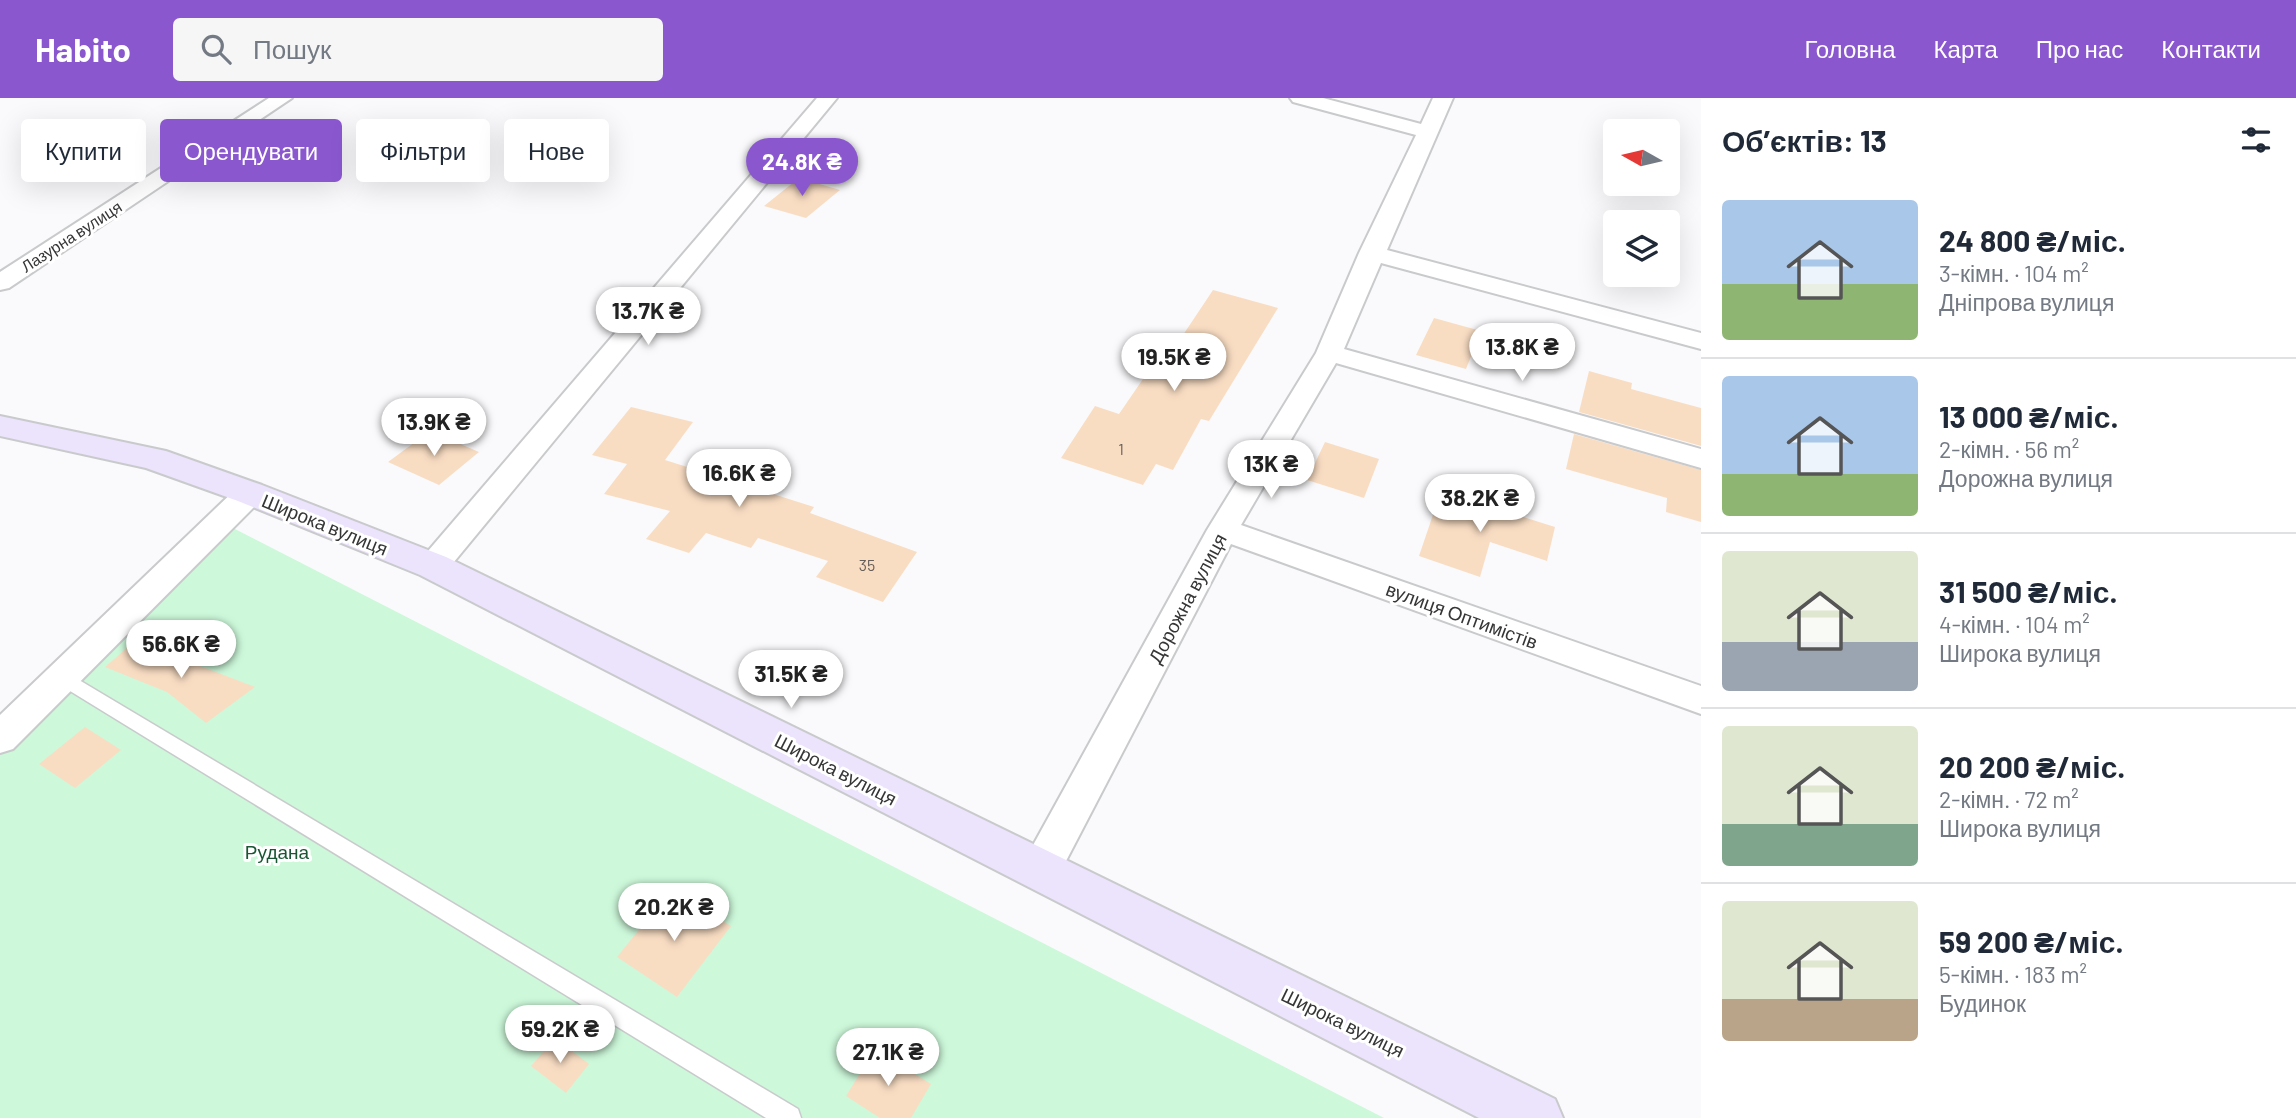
<!DOCTYPE html>
<html lang="uk">
<meta charset="utf-8">
<style>
body{margin:0;font-family:Barlow,sans-serif;background:#f6f6f7;color:#1f2937;height:100vh;display:flex;flex-direction:column;font-size:26px;white-space:nowrap}
*{box-sizing:border-box;margin:0}
p{font-size:23px;color:#747a83}
.icon{flex:none;width:38px;height:38px;fill:none;stroke:currentColor;stroke-width:2;stroke-linecap:round;stroke-linejoin:round}
.map{position:relative;flex:1;overflow:hidden}
.details{display:flex;flex-direction:column;background:#fff;width:595px}
.details>*{flex:none}
.top-card{position:absolute;left:21px;top:21px;width:665px;height:63px;display:flex;gap:14px}
.needle{width:46px;rotate:278deg}
.buttons{position:absolute;left:1603px;top:21px;display:grid;gap:14px}
.buttons a{display:grid;place-items:center;width:77px;height:77px;border-radius:7px;background:#fff;box-shadow:0 7px 28px #0002;font-size:35px}
.price{position:absolute;translate:-50% -60px;padding:0 16px;border-radius:24px;background:#fff;color:#222;font-size:23px;line-height:46px;filter:drop-shadow(0 2px 4px #0008)}
.price::after{content:'';position:absolute;left:50%;top:42px;width:21px;height:16px;margin-left:-10px;background:inherit;clip-path:polygon(0 0,100% 0,50% 100%)}
.price.selected{background:#8a57cf;color:#fff}
ul{padding:0;list-style:none}
li{display:flex;align-items:center;gap:21px;height:175px;padding:0 21px}
li+li{border-top:2px solid #e0e1e3}
li span{display:grid;place-items:center;flex:none;width:196px;height:140px;border-radius:7px;color:#555}
li>.icon{margin-inline-start:auto}
span .icon{width:84px;height:84px;fill:#fffc;stroke-width:1}
li b{font-size:30px}
h2{display:flex;justify-content:space-between;align-items:center;height:84px;padding:0 21px;font-size:30px}
.pill{padding:0 24px;border-radius:7px;background:#fff;box-shadow:0 7px 28px #0002;font-size:24px;line-height:63px}
.pill.selected{background:#8a57cf;color:#fff}
header{display:flex;align-items:center;gap:42px;box-sizing:border-box;height:98px;padding:0 35px;background:#8a57cf;color:#fff}
header strong{font-size:33px}
nav{display:flex;gap:38px;margin-inline-start:auto;font-size:24px}
.search{width:490px;height:63px;background:#f6f6f7;display:flex;align-items:center;gap:18px;box-sizing:border-box;padding:0 24px;border-radius:7px;color:#747a83;font-size:26px}
main{display:flex;flex:1;min-height:0}
.map>svg:first-child{display:block}
.green{fill:#cdf8da}
.building{fill:#f9ddc3}
.lines{fill:none;stroke-linecap:round;stroke-linejoin:round}
.lane-casing{stroke:#c9cacc;stroke-width:3}
.street-casing{stroke:#c9cacc;stroke-width:4}
.secondary-casing{stroke:#c9cacc;stroke-width:4}
.lane{fill:#fff;fill-rule:evenodd}
.street{fill:#fff;fill-rule:evenodd}
.secondary{fill:#ece3fc;fill-rule:evenodd}
.labels{text-anchor:middle;dominant-baseline:central;stroke-width:6;stroke-linejoin:round;paint-order:stroke}
.far-street-label{font-size:16px;fill:#363637;stroke:#fff}
.number-label{font-size:16px;fill:#67605a}
.street-label{font-size:19px;fill:#363637;stroke:#fff}
.park-label{font-size:19px;fill:#195634;stroke:#fff}
</style>
<header>
<strong>Habito</strong>
<div class="search"><svg class="icon" aria-label="search" viewBox="0 0 24 24"><circle cx="10" cy="10" r="6"/><path d="M15 15l6 6"/></svg>Пошук</div>
<nav><a>Головна</a><a>Карта</a><a>Про нас</a><a>Контакти</a></nav>
</header>
<main>
<div class="map">
<svg width="1701" height="1020" viewBox="0 0 1701 1020">
<rect width="100%" height="100%" fill="#fafafc"/>
<path class="green" d="M 231,429 L 1384,1020 L 0,1020 L 0,647 Z"/>
<path class="building" d="M 799,80 L 840,92 L 806,120 L 764,108 Z
M 1213,192 L 1278,210 L 1209,323 L 1201,321 L 1173,372 L 1156,366 L 1143,387 L 1061,360 L 1095,308 L 1119,316 L 1167,246 L 1175,249 Z
M 1434,220 L 1481,233 L 1466,271 L 1416,257 Z
M 1589,273 L 1632,285 L 1631,291 L 1701,310 L 1701,348 L 1579,314 Z
M 631,309 L 693,324 L 665,362 L 814,409 L 810,415 L 917,454 L 883,504 L 816,479 L 828,463 L 758,440 L 751,450 L 706,435 L 689,455 L 646,441 L 670,413 L 604,396 L 627,366 L 592,357 Z
M 430,333 L 479,354 L 439,387 L 388,364 Z
M 1574,336 L 1701,372 L 1701,424 L 1666,414 L 1667,400 L 1566,371 Z
M 1325,344 L 1379,361 L 1364,400 L 1307,382 Z
M 1441,393 L 1555,429 L 1547,463 L 1490,444 L 1480,479 L 1419,458 Z
M 135,543 L 255,589 L 206,625 L 167,594 L 105,569 Z
M 85,629 L 121,652 L 75,690 L 39,666 Z
M 671,792 L 731,828 L 677,899 L 617,859 Z
M 555,940 L 589,966 L 566,995 L 531,968 Z
M 875,951 L 931,986 L 911,1020 L 880,1020 L 846,998 Z"/>
<g class="lines">
<g class="lane-casing">
<path id="lane" d="M 64,573 L 798,1011 L 801,1020 L 766,1020 L 57,585 L 55,580 L 57,575 Z"/>
</g>
<g class="street-casing">
<path id="street" d="M 269,0 L 292,0 L 9,190 L 0,192 L 0,174 Z
M 817,0 L 837,0 L 444,476 L 433,479 L 422,476 L 417,468 L 422,460 Z
M 1290,0 L 1323,0 L 1421,26 L 1433,0 L 1453,0 L 1387,152 L 1701,235 L 1701,251 L 1381,165 L 1344,251 L 1701,351 L 1701,370 L 1336,265 L 1241,427 L 1701,588 L 1701,616 L 1231,446 L 1054,786 L 1040,791 L 1026,786 L 1020,773 L 1026,760 L 1207,432 L 1316,255 L 1359,155 L 1416,37 L 1293,4 Z
M 250,385 L 261,388 L 265,395 L 261,402 L 13,651 L 0,655 L 0,617 L 239,388 Z"/>
</g>
<g class="secondary-casing">
<path id="secondary" d="M 0,318 L 166,353 L 262,387 L 446,459 L 1555,1001 L 1563,1020 L 1479,1020 L 420,477 L 238,403 L 146,370 L 0,338 Z"/>
</g>
<use href="#lane" class="lane"/>
<use href="#street" class="street"/>
<use href="#secondary" class="secondary"/>
</g>
<g class="labels">
<g class="far-street-label">
<text transform="translate(71 138) rotate(-33)">Лазурна вулиця</text>
</g>
<g class="number-label">
<text x="1121" y="350">1</text>
<text x="867" y="466">35</text>
</g>
<g class="street-label">
<text transform="translate(325 426) rotate(22)">Широка вулиця</text>
<text transform="translate(1187 500) rotate(-62)">Дорожна вулиця</text>
<text transform="translate(1462 517) rotate(20)">вулиця Оптимістів</text>
<text transform="translate(836 671) rotate(27)">Широка вулиця</text>
<text transform="translate(1343 924) rotate(26)">Широка вулиця</text>
</g>
<g class="park-label">
<text x="277" y="753">Рудана</text>
</g>
</g>
</svg>
<div class="buttons">
<a><svg class="needle" viewBox="-14 -14 28 28"><path d="M0-13l5 13h-10z" fill="#e53935"/><path d="M0 13l5-13h-10z" fill="#747a83"/></svg></a>
<a><svg class="icon" aria-label="layers" viewBox="0 0 24 24"><path d="M12 4l9 5-9 5-9-5zM3 14l9 5 9-5"/></svg></a>
</div>
<b class="price selected" style="left:802px;top:100px">24.8K ₴</b>
<b class="price" style="left:648px;top:249px">13.7K ₴</b>
<b class="price" style="left:1522px;top:285px">13.8K ₴</b>
<b class="price" style="left:1174px;top:295px">19.5K ₴</b>
<b class="price" style="left:434px;top:360px">13.9K ₴</b>
<b class="price" style="left:1271px;top:402px">13K ₴</b>
<b class="price" style="left:739px;top:411px">16.6K ₴</b>
<b class="price" style="left:1480px;top:436px">38.2K ₴</b>
<b class="price" style="left:181px;top:582px">56.6K ₴</b>
<b class="price" style="left:791px;top:612px">31.5K ₴</b>
<b class="price" style="left:674px;top:845px">20.2K ₴</b>
<b class="price" style="left:560px;top:967px">59.2K ₴</b>
<b class="price" style="left:888px;top:990px">27.1K ₴</b>
<div class="top-card">
<a class="pill">Купити</a>
<a class="pill selected">Орендувати</a>
<a class="pill">Фільтри</a>
<a class="pill">Нове</a>
</div>
</div>
<section class="details">
<h2>Об’єктів: 13<svg class="icon" aria-label="filters" viewBox="0 0 24 24"><path d="M4 7h16M4 17h16"/><circle cx="9" cy="7" r="2"/><circle cx="15" cy="17" r="2"/></svg></h2>
<ul>
<li><span style="background:linear-gradient(#a9c7e8 60%,#8fb573 0)"><svg class="icon" aria-label="home" viewBox="0 0 24 24"><path d="M3 11l9-7 9 7M6 9v11h12V9"/></svg></span><div><b>24 800 ₴/міс.</b><p>3-кімн. · 104 m²</p><p>Дніпрова вулиця</p></div></li>
<li><span style="background:linear-gradient(#a9c7e8 70%,#8fb573 0)"><svg class="icon" aria-label="home" viewBox="0 0 24 24"><path d="M3 11l9-7 9 7M6 9v11h12V9"/></svg></span><div><b>13 000 ₴/міс.</b><p>2-кімн. · 56 m²</p><p>Дорожна вулиця</p></div></li>
<li><span style="background:linear-gradient(#dfe7d0 65%,#9aa5b1 0)"><svg class="icon" aria-label="home" viewBox="0 0 24 24"><path d="M3 11l9-7 9 7M6 9v11h12V9"/></svg></span><div><b>31 500 ₴/міс.</b><p>4-кімн. · 104 m²</p><p>Широка вулиця</p></div></li>
<li><span style="background:linear-gradient(#dfe7d0 70%,#7fa58c 0)"><svg class="icon" aria-label="home" viewBox="0 0 24 24"><path d="M3 11l9-7 9 7M6 9v11h12V9"/></svg></span><div><b>20 200 ₴/міс.</b><p>2-кімн. · 72 m²</p><p>Широка вулиця</p></div></li>
<li><span style="background:linear-gradient(#dfe7d0 70%,#b9a48a 0)"><svg class="icon" aria-label="home" viewBox="0 0 24 24"><path d="M3 11l9-7 9 7M6 9v11h12V9"/></svg></span><div><b>59 200 ₴/міс.</b><p>5-кімн. · 183 m²</p><p>Будинок</p></div></li>
</ul>
</section>
</main>
